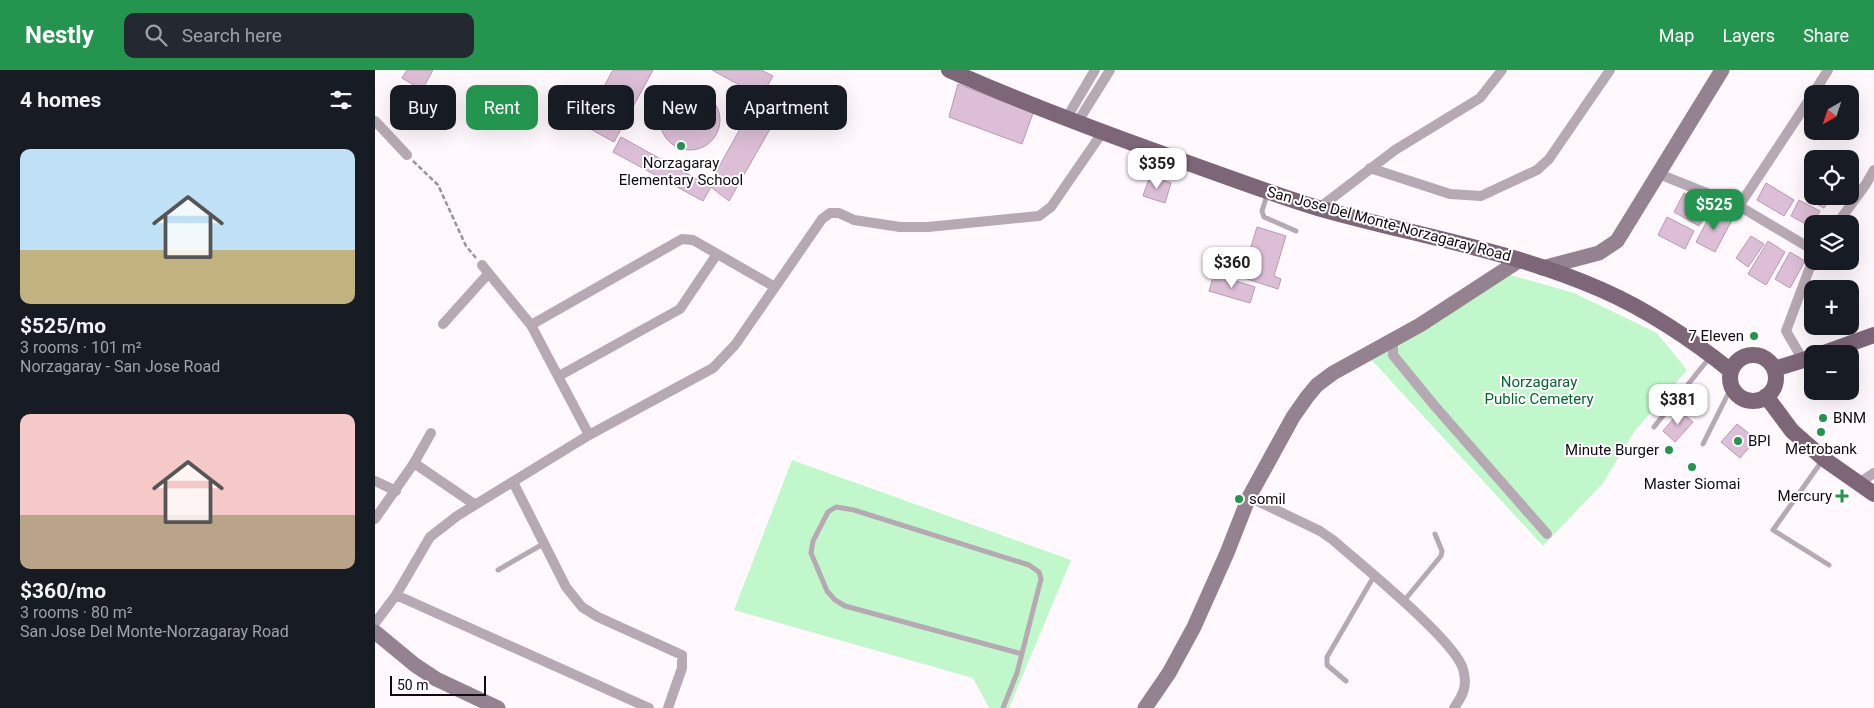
<!DOCTYPE html>
<meta charset="utf-8">
<style>
body{margin:0;font-family:Roboto,sans-serif;background:#242831;color:#f1f3f6;height:100vh;display:flex;flex-direction:column;font-size:19px;white-space:nowrap}
*{box-sizing:border-box;margin:0}
p{font-size:16px;color:#9ea1a6}
.icon{flex:none;width:28px;height:28px;fill:none;stroke:currentColor;stroke-width:2;stroke-linecap:round;stroke-linejoin:round}
.map{position:relative;flex:1;overflow:hidden}
.panel{display:flex;flex-direction:column;background:#171b24;width:375px}
.panel>*{flex:none}
.guide{position:absolute;left:15px;top:15px;width:475px;height:45px;display:flex;gap:10px}
.needle{width:32px;rotate:219deg}
.tools{position:absolute;left:1429px;top:15px;display:grid;gap:10px}
.tools a{display:grid;place-items:center;width:55px;height:55px;border-radius:10px;background:#171b24;box-shadow:0 5px 20px #0002;font-size:25px}
.scale{position:absolute;left:15px;bottom:12px;width:96px;box-sizing:border-box;padding-left:5px;border:2px solid #120911;border-top:0;font-size:14px;line-height:18px;white-space:nowrap;color:#120911;-webkit-text-stroke:4px #fff;paint-order:stroke}
.price{position:absolute;translate:-50% -42px;padding:0 11px;border-radius:10px;background:#fff;color:#222;font-size:16px;line-height:32px;filter:drop-shadow(0 1px 2px #0008)}
.price::after{content:'';position:absolute;left:50%;top:30px;width:15px;height:11px;margin-left:-8px;background:inherit;clip-path:polygon(0 0,100% 0,50% 100%)}
.price.current{background:#24954f;color:#fff}
ul{padding:0;list-style:none}
li{display:grid;align-content:center;gap:10px;height:265px;padding:0 20px}
li span{display:grid;place-items:center;height:155px;border-radius:10px;color:#555}
li>.icon{margin-inline-start:auto}
span .icon{width:90px;height:90px;fill:#fffc;stroke-width:1}
li b{font-size:21px}
h2{display:flex;justify-content:space-between;align-items:center;height:60px;padding:0 20px;font-size:21px}
.pill{padding:0 18px;border-radius:10px;background:#171b24;box-shadow:0 5px 20px #0002;font-size:18px;line-height:45px}
.pill.current{background:#24954f;color:#fff}
header{display:flex;align-items:center;gap:30px;box-sizing:border-box;height:70px;padding:0 25px;background:#24954f;color:#fff}
header strong{font-size:24px}
nav{display:flex;gap:28px;margin-inline-start:auto;font-size:18px}
.search{width:350px;height:45px;background:#242831;display:flex;align-items:center;gap:12px;box-sizing:border-box;padding:0 18px;border-radius:10px;color:#9ea1a6;font-size:19px}
main{display:flex;flex:1;min-height:0}
.map>svg:first-child{display:block}
.green{fill:#c0f8cc}
.building{fill:#dcbed6;stroke:#b79ab0}
.lines{fill:none;stroke-linecap:round;stroke-linejoin:round}
.path{stroke:#9b9399;stroke-width:2.5;stroke-dasharray:5 2.5;stroke-linecap:butt}
.lane{stroke:#b7a9b3;stroke-width:5}
.street{stroke:#b7a9b3;stroke-width:10}
.secondary{stroke:#958291;stroke-width:15}
.primary{stroke:#7d6678;stroke-width:16}
.poi-dot{fill:#24954f;stroke:#fff;stroke-width:2}
.labels{text-anchor:middle;dominant-baseline:central;stroke-width:4;stroke-linejoin:round;paint-order:stroke}
.poi-label{font-size:15px;fill:#120911;stroke:#fff}
.street-label{font-size:15px;fill:#120911;stroke:#fff}
.park-label{font-size:15px;fill:#02642f;stroke:#fff}
</style>
<header>
<strong>Nestly</strong>
<div class="search"><svg class="icon" aria-label="search" viewBox="0 0 24 24"><circle cx="10" cy="10" r="6"/><path d="M15 15l6 6"/></svg>Search here</div>
<nav><a>Map</a><a>Layers</a><a>Share</a></nav>
</header>
<main>
<section class="panel">
<h2>4 homes<svg class="icon" aria-label="filters" viewBox="0 0 24 24"><path d="M4 7h16M4 17h16"/><circle cx="9" cy="7" r="2"/><circle cx="15" cy="17" r="2"/></svg></h2>
<ul>
<li><span style="background:linear-gradient(#bfe0f5 65%,#c2b280 0)"><svg class="icon" aria-label="home" viewBox="0 0 24 24"><path d="M3 11l9-7 9 7M6 9v11h12V9"/></svg></span><div><b>$525/mo</b><p>3 rooms · 101 m²</p><p>Norzagaray - San Jose Road</p></div></li>
<li><span style="background:linear-gradient(#f6c9c9 65%,#b9a48a 0)"><svg class="icon" aria-label="home" viewBox="0 0 24 24"><path d="M3 11l9-7 9 7M6 9v11h12V9"/></svg></span><div><b>$360/mo</b><p>3 rooms · 80 m²</p><p>San Jose Del Monte-Norzagaray Road</p></div></li>
</ul>
</section>
<div class="map">
<svg width="1499" height="638" viewBox="0 0 1499 638">
<rect width="100%" height="100%" fill="#fff8fd"/>
<path class="green" d="M 1132,204 L 1199,223 L 1282,263 L 1312,300 L 1259,362 L 1228,413 L 1168,476 L 993,286 Z
M 417,390 L 696,490 L 634,638 L 614,638 L 598,608 L 359,540 Z"/>
<path class="building" d="M 32,0 L 58,0 L 47,20 L 27,8 Z
M 238,0 L 278,0 L 239,72 L 208,55 Z
M 337,0 L 386,0 L 398,6 L 386,27 Z
M 583,14 L 658,43 L 647,74 L 574,47 Z
M285 50a30 30 0 1 1 60 0a30 30 0 1 1-60 0Z
M 376,39 L 399,52 L 354,131 L 336,117 L 340,104 Z
M 246,67 L 336,117 L 328,131 L 238,82 Z
M 775,106 L 796,113 L 790,133 L 768,126 Z
M 1391,113 L 1419,130 L 1409,146 L 1382,130 Z
M 1436,114 L 1438,126 L 1456,126 L 1449,138 L 1429,127 Z
M 1309,123 L 1334,138 L 1324,156 L 1299,142 Z
M 1424,130 L 1445,141 L 1436,157 L 1416,146 Z
M 1338,140 L 1357,150 L 1340,182 L 1321,172 Z
M 1292,147 L 1319,161 L 1310,179 L 1283,165 Z
M 882,157 L 911,166 L 899,206 L 906,209 L 903,219 L 860,205 L 863,194 L 870,196 Z
M 1376,166 L 1389,174 L 1373,197 L 1361,188 Z
M 1393,171 L 1410,182 L 1391,215 L 1373,204 Z
M 1415,182 L 1430,191 L 1415,218 L 1400,209 Z
M 839,204 L 880,217 L 875,233 L 834,221 Z
M 1319,315 L 1332,325 L 1319,342 L 1306,332 Z
M 1305,341 L 1318,352 L 1300,372 L 1288,361 Z
M 1362,354 L 1381,369 L 1365,388 L 1346,372 Z"/>
<g class="lines">
<path class="path" d="M 38,91 L 63,115 L 91,176 L 101,188"/>
<path class="lane" d="M 892,125 L 887,141 L 889,147 L 921,161
M 1279,357 L 1335,287
M 1328,374 L 1357,316
M 1447,391 L 1398,460 L 1454,495
M 123,500 L 168,474
M 1028,532 L 1066,486 L 1067,481 L 1060,464
M 971,611 L 952,595 L 952,587 L 999,506
M 628,638 L 642,603 L 666,509 L 664,502 L 654,495 L 479,440 L 461,437 L 453,442 L 438,471 L 436,483 L 452,521 L 460,530 L 470,536 L 647,584"/>
<path class="street" d="M 1438,24 L 1453,0
M 691,49 L 720,0
M 0,51 L 32,85
M 702,53 L 735,0
M 995,98 L 1075,124 L 1106,126 L 1162,100 L 1174,89 L 1235,0
M 1284,104 L 1364,136 L 1438,180
M 1364,136 L 1438,24
M 944,138 L 1020,80 L 1105,28 L 1127,0
M 1462,154 L 1491,114 L 1499,100
M 107,195 L 156,255 L 214,365
M 68,254 L 113,204
M 156,255 L 307,169 L 318,170 L 400,217
M 1018,270 L 1018,285 L 1058,334 L 1172,464
M 1428,290 L 1411,261 L 1438,189
M 184,306 L 305,239 L 342,184
M 39,393 L 99,434
M 0,411 L 21,421
M 138,412 L 191,517 L 207,537 L 223,547 L 307,585 L 307,598 L 293,638
M 1484,413 L 1499,403
M 874,427 L 945,461 L 958,470 C 985,494 1080,570 1088,599 C 1093,616 1088,625 1079,638
M 0,449 L 39,393 L 56,363
M 0,553 L 21,525
M 274,638 L 21,525 L 55,467 L 82,446 L 214,365 L 338,298 L 360,275 L 447,149 L 455,143 L 464,143 L 479,150 L 525,157 L 553,157 L 664,146 L 676,137 L 727,63"/>
<path class="secondary" d="M 1167,198 L 1224,183 L 1242,171 L 1347,0
M 0,562 L 40,595 L 61,609 L 123,638
M 770,638 L 794,603 L 819,557 L 852,483 L 874,427 L 918,347 L 932,327 L 942,315 L 958,303 L 1045,255 L 1145,190"/>
<path class="primary" d="M 574,0 C 648,33 723,61 799,88 C 847,105 894,123 943,138 C 1037,165 1137,180 1227,220 C 1271,239 1319,271 1356,301
M 1446,284 L 1499,265
M1355 308a23 23 0 1 1 46 0a23 23 0 1 1-46 0Z
M 1399,299 L 1438,287
M 1391,326 L 1417,361 L 1449,389 L 1499,424"/>
</g>
<g class="poi-dot">
<circle cx="306" cy="76" r="5"/>
<circle cx="1379" cy="266" r="5"/>
<circle cx="1448" cy="348" r="5"/>
<circle cx="1446" cy="362" r="5"/>
<circle cx="1363" cy="371" r="5"/>
<circle cx="1294" cy="380" r="5"/>
<circle cx="1317" cy="397" r="5"/>
<path d="M1464.5 418.5h5v5h5v5h-5v5h-5v-5h-5v-5h5z"/>
<circle cx="864" cy="429" r="5"/>
</g>
<g class="labels">
<g class="poi-label">
<text x="306" y="93">Norzagaray<tspan x="306" dy="17">Elementary School</tspan></text>
<text x="1369" y="266" text-anchor="end">7 Eleven</text>
<text x="1458" y="348" text-anchor="start">BNM</text>
<text x="1373" y="371" text-anchor="start">BPI</text>
<text x="1446" y="379">Metrobank</text>
<text x="1284" y="380" text-anchor="end">Minute Burger</text>
<text x="1317" y="414">Master Siomai</text>
<text x="1457" y="426" text-anchor="end">Mercury</text>
<text x="874" y="429" text-anchor="start">somil</text>
</g>
<g class="street-label">
<text transform="translate(1014 154) rotate(15)">San Jose Del Monte-Norzagaray Road</text>
</g>
<g class="park-label">
<text x="1164" y="312">Norzagaray<tspan x="1164" dy="17">Public Cemetery</tspan></text>
</g>
</g>
</svg>
<div class="tools">
<a><svg class="needle" viewBox="-14 -14 28 28"><path d="M0-13l5 13h-10z" fill="#e53935"/><path d="M0 13l5-13h-10z" fill="#9ea1a6"/></svg></a>
<a><svg class="icon" aria-label="locate" viewBox="0 0 24 24"><circle cx="12" cy="12" r="6"/><path d="M12 2v4M12 18v4M2 12h4M18 12h4"/></svg></a>
<a><svg class="icon" aria-label="layers" viewBox="0 0 24 24"><path d="M12 4l9 5-9 5-9-5zM3 14l9 5 9-5"/></svg></a>
<a>+</a>
<a>−</a>
</div>
<div class="scale">50 m</div>
<b class="price" style="left:782px;top:120px">$359</b>
<b class="price current" style="left:1339px;top:161px">$525</b>
<b class="price" style="left:857px;top:219px">$360</b>
<b class="price" style="left:1303px;top:356px">$381</b>
<div class="guide">
<a class="pill">Buy</a>
<a class="pill current">Rent</a>
<a class="pill">Filters</a>
<a class="pill">New</a>
<a class="pill">Apartment</a>
</div>
</div>
</main>
